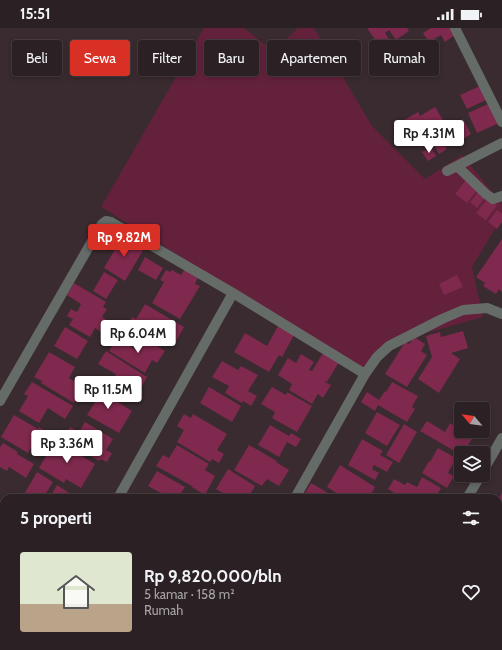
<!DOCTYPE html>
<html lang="id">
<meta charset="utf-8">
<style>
body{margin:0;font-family:Cabin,sans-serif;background:#33282b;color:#f1f3f6;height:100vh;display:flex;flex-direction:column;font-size:15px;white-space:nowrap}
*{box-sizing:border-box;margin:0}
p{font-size:13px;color:#a6a3a6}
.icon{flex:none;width:22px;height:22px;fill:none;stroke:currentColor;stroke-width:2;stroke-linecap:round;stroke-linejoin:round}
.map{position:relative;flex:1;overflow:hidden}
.side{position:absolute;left:0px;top:466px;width:502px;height:156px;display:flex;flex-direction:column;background:#2b2023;border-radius:12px 12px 0 0;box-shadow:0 2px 6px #0003,0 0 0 1px #473e41}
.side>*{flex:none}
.top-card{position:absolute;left:12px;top:12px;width:478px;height:36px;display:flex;gap:8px}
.needle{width:26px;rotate:299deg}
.tools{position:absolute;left:454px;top:374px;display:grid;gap:8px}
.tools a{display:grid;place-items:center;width:36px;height:36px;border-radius:4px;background:#2b2023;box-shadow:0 2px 6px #0003,0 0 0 1px #473e41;font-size:20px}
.price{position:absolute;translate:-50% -34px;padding:0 9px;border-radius:4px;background:#fff;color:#222;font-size:13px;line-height:26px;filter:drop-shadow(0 1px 2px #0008)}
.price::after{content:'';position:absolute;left:50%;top:24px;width:12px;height:9px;margin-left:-6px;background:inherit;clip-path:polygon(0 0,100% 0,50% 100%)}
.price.on{background:#d93025;color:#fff}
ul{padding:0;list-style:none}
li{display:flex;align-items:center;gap:12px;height:100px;padding:0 20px}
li+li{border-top:1px solid #473e41}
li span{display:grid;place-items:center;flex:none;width:112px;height:80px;border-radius:4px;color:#555}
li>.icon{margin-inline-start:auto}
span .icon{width:48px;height:48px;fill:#fffc;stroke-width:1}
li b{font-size:17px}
h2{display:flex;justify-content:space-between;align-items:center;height:48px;padding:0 20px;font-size:17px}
.pill{padding:0 14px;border-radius:4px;background:#2b2023;box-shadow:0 2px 6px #0003,0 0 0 1px #473e41;font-size:14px;line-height:36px}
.pill.on{background:#d93025;color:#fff}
.status{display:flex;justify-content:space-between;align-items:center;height:28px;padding:0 20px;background:#2b2023;direction:ltr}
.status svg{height:11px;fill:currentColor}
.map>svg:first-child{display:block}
.green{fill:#63213c}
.building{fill:#7e294d}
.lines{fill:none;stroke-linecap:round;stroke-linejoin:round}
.minor{stroke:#656c68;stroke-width:10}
</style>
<div class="status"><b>15:51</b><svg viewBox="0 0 49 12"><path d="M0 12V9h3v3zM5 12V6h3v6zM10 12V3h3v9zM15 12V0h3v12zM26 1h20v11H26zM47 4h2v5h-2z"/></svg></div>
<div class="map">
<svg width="502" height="622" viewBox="0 0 502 622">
<rect width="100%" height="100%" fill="#392b2f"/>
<path class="green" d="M 204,0 L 244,0 L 273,23 L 298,0 L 314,0 L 372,98 L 425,151 L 462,127 L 502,176 L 502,189 L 472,239 L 483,289 L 426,305 L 390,322 L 362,342 L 101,179 Z"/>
<path class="building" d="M 367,0 L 407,0 L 409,3 L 396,12 L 389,2 L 385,5 L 393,17 L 383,23 Z
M 431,0 L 450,0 L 455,7 L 445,14 L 441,7 L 429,14 L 423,5 Z
M 482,57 L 488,71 L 467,81 L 460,67 Z
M 490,75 L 499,95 L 477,105 L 468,85 Z
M 435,79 L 448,100 L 429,111 L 428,109 L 414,117 L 401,94 L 418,84 L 420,88 Z
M 463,91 L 471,106 L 460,113 L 451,98 Z
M 451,103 L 457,114 L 450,118 L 444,107 Z
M 441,111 L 447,121 L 439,126 L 433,116 Z
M 431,119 L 436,128 L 428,133 L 422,124 Z
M 466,152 L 478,161 L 467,175 L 455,166 Z
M 479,163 L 486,169 L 477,180 L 470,174 Z
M 488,170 L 497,177 L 486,192 L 476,185 Z
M 497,182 L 502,186 L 502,194 L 497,201 L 488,194 Z
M 124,206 L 145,219 L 125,253 L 104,240 Z
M 502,211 L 502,264 L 499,261 L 496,266 L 483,258 L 485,255 L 476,249 Z
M 145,229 L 163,240 L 156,252 L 138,242 Z
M 185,241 L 198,249 L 195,256 L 200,258 L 180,291 L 152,275 L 164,254 L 160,252 L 166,242 L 170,244 L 172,242 L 181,247 Z
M 104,244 L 118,252 L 106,271 L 93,263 Z
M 457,247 L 463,259 L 444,267 L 439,256 Z
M 74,255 L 106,274 L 103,279 L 107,281 L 102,289 L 115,297 L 108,308 L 95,300 L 90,309 L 69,297 L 73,291 L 67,288 L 71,281 L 77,284 L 81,276 L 67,267 Z
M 145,276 L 184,299 L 174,317 L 147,301 L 136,319 L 120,309 L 132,289 L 136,291 Z
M 278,298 L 294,307 L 282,329 L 279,327 L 269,344 L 234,324 L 245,305 L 267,318 Z
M 65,299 L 88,313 L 77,331 L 54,318 Z
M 463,303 L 468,320 L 451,325 L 460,331 L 439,365 L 418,351 L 432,329 L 426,308 L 440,304 L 441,309 Z
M 414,309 L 425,316 L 421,323 L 427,327 L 407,359 L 385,346 L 405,314 L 409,316 Z
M 117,310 L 137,322 L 144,310 L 165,323 L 157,335 L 152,332 L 145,345 L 109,323 Z
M 106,323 L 147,349 L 133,374 L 108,360 L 116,346 L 98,336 Z
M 49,324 L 75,339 L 69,350 L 83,359 L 74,375 L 41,355 L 42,353 L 34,349 Z
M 323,325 L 339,334 L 327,354 L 326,353 L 325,354 L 331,357 L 323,370 L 318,366 L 312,376 L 289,362 L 292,356 L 278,347 L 288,330 L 296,335 L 301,326 L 314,334 L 309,342 L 312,343 Z
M 222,333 L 238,342 L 241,338 L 258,347 L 248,363 L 257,368 L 251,378 L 243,373 L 242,375 L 225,365 L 229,358 L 212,349 Z
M 32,354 L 73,378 L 65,391 L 48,380 L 39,395 L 19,383 L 28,368 L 24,366 Z
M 392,354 L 418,368 L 412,379 L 415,381 L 407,394 L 378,377 L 375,383 L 361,374 L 367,364 L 379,372 L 385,363 L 386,364 Z
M 90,356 L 132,383 L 119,405 L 87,387 L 97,371 L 86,364 Z
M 209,359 L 241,378 L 232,394 L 200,375 Z
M 272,359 L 286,367 L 287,364 L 312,378 L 297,404 L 272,390 L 275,384 L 261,376 Z
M 377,384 L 400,397 L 387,418 L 365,405 Z
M 184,386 L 191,390 L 193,386 L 227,406 L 217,422 L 224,426 L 219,435 L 212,431 L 210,434 L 177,414 L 184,402 L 177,398 Z
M 14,387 L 38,401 L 39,399 L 53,408 L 49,415 L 38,408 L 28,425 L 1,409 Z
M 427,393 L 445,404 L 450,395 L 461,402 L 461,403 L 464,403 L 473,409 L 464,424 L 460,421 L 458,425 L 420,403 Z
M 85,394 L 113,411 L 106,422 L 112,425 L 107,434 L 101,431 L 99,433 L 72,417 L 73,415 L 64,410 L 70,399 L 79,404 Z
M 404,396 L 417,404 L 399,435 L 386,427 Z
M 270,397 L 289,408 L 291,405 L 301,411 L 296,419 L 287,414 L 279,429 L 258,417 Z
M 56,411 L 81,426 L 80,427 L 95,436 L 81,460 L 66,451 L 64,455 L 39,440 Z
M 362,411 L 383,423 L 380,427 L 393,434 L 387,444 L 374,437 L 372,441 L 379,445 L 375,452 L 348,437 Z
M 3,415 L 18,424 L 17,426 L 34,436 L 26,450 L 9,439 L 7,443 L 0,439 L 0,419 Z
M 177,417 L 209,436 L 205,442 L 215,448 L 205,467 L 192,459 L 192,458 L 156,438 L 163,427 L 169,430 Z
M 249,417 L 277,433 L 276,434 L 289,442 L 279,458 L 267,451 L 262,458 L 234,442 Z
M 438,420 L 456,430 L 448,445 L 454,448 L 447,460 L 422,445 L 429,433 L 430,434 Z
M 340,437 L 375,459 L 369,470 L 350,470 L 346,467 L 344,470 L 327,459 Z
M 228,441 L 255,458 L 248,470 L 224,470 L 226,467 L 216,461 Z
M 157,443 L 185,459 L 178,470 L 159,470 L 161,465 L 148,458 Z
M 37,444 L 53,454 L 43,470 L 22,470 Z
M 422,449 L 441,460 L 435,470 L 399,470 L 398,469 L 399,468 L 388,461 L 394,451 L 405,457 L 407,454 L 417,459 Z
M 311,455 L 323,462 L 337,470 L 314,470 L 305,465 Z
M 57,457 L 77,470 L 49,470 Z
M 502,465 L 502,494 L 498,492 L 498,472 Z
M 498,493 L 502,496 L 502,511 L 498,518 Z
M 502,527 L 502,546 L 498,544 L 498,534 Z
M 4,542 L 4,578 L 0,582 L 0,546 Z
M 498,605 L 502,608 L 502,622 L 487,622 L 490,618 L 498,618 Z
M 25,618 L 50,618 L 46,622 L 28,622 Z
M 56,618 L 65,618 L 66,620 L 63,622 L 52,622 Z
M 72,618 L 80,618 L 83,622 L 67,622 Z
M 219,618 L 228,618 L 234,621 L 236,618 L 260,618 L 267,622 L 217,622 Z
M 299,618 L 319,618 L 326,622 L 297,622 Z
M 412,618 L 445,618 L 443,622 L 410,622 Z"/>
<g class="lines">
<path class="minor" d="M 455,0 L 502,94
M 457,138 L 502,115
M 447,143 L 457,138 L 486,166 L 493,171 L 502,168
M 0,373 L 102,196 L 106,193 L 111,194 L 233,265 L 365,346 L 377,329 L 389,318 L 442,291 L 463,282 L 487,280 L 502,286
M 483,443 L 502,410
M 118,470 L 233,265
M 295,470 L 365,346
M 467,470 L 481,447
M 0,485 L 4,490
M 115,618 L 118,622
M 203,622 L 206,618
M 379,622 L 382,618"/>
</g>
</svg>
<div class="tools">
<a><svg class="needle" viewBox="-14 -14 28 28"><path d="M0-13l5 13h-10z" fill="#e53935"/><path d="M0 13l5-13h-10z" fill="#a6a3a6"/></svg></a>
<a><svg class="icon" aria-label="layers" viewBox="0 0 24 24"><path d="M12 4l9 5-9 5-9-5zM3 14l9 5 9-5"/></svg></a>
</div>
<b class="price" style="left:429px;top:126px">Rp 4.31M</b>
<b class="price on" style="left:124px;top:230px">Rp 9.82M</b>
<b class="price" style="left:138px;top:326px">Rp 6.04M</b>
<b class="price" style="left:108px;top:382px">Rp 11.5M</b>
<b class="price" style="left:67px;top:436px">Rp 3.36M</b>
<div class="top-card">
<a class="pill">Beli</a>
<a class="pill on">Sewa</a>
<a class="pill">Filter</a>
<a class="pill">Baru</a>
<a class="pill">Apartemen</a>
<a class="pill">Rumah</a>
</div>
<section class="side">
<h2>5 properti<svg class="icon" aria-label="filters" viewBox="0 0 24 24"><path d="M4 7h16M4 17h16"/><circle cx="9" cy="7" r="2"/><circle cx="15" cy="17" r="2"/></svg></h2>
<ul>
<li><span style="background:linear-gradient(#dfe7d0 65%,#b9a48a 0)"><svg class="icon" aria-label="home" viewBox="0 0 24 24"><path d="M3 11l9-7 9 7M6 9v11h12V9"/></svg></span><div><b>Rp 9,820,000/bln</b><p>5 kamar · 158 m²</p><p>Rumah</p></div><svg class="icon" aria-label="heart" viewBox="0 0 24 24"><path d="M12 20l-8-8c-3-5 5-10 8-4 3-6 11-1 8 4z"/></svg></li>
</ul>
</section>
</div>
